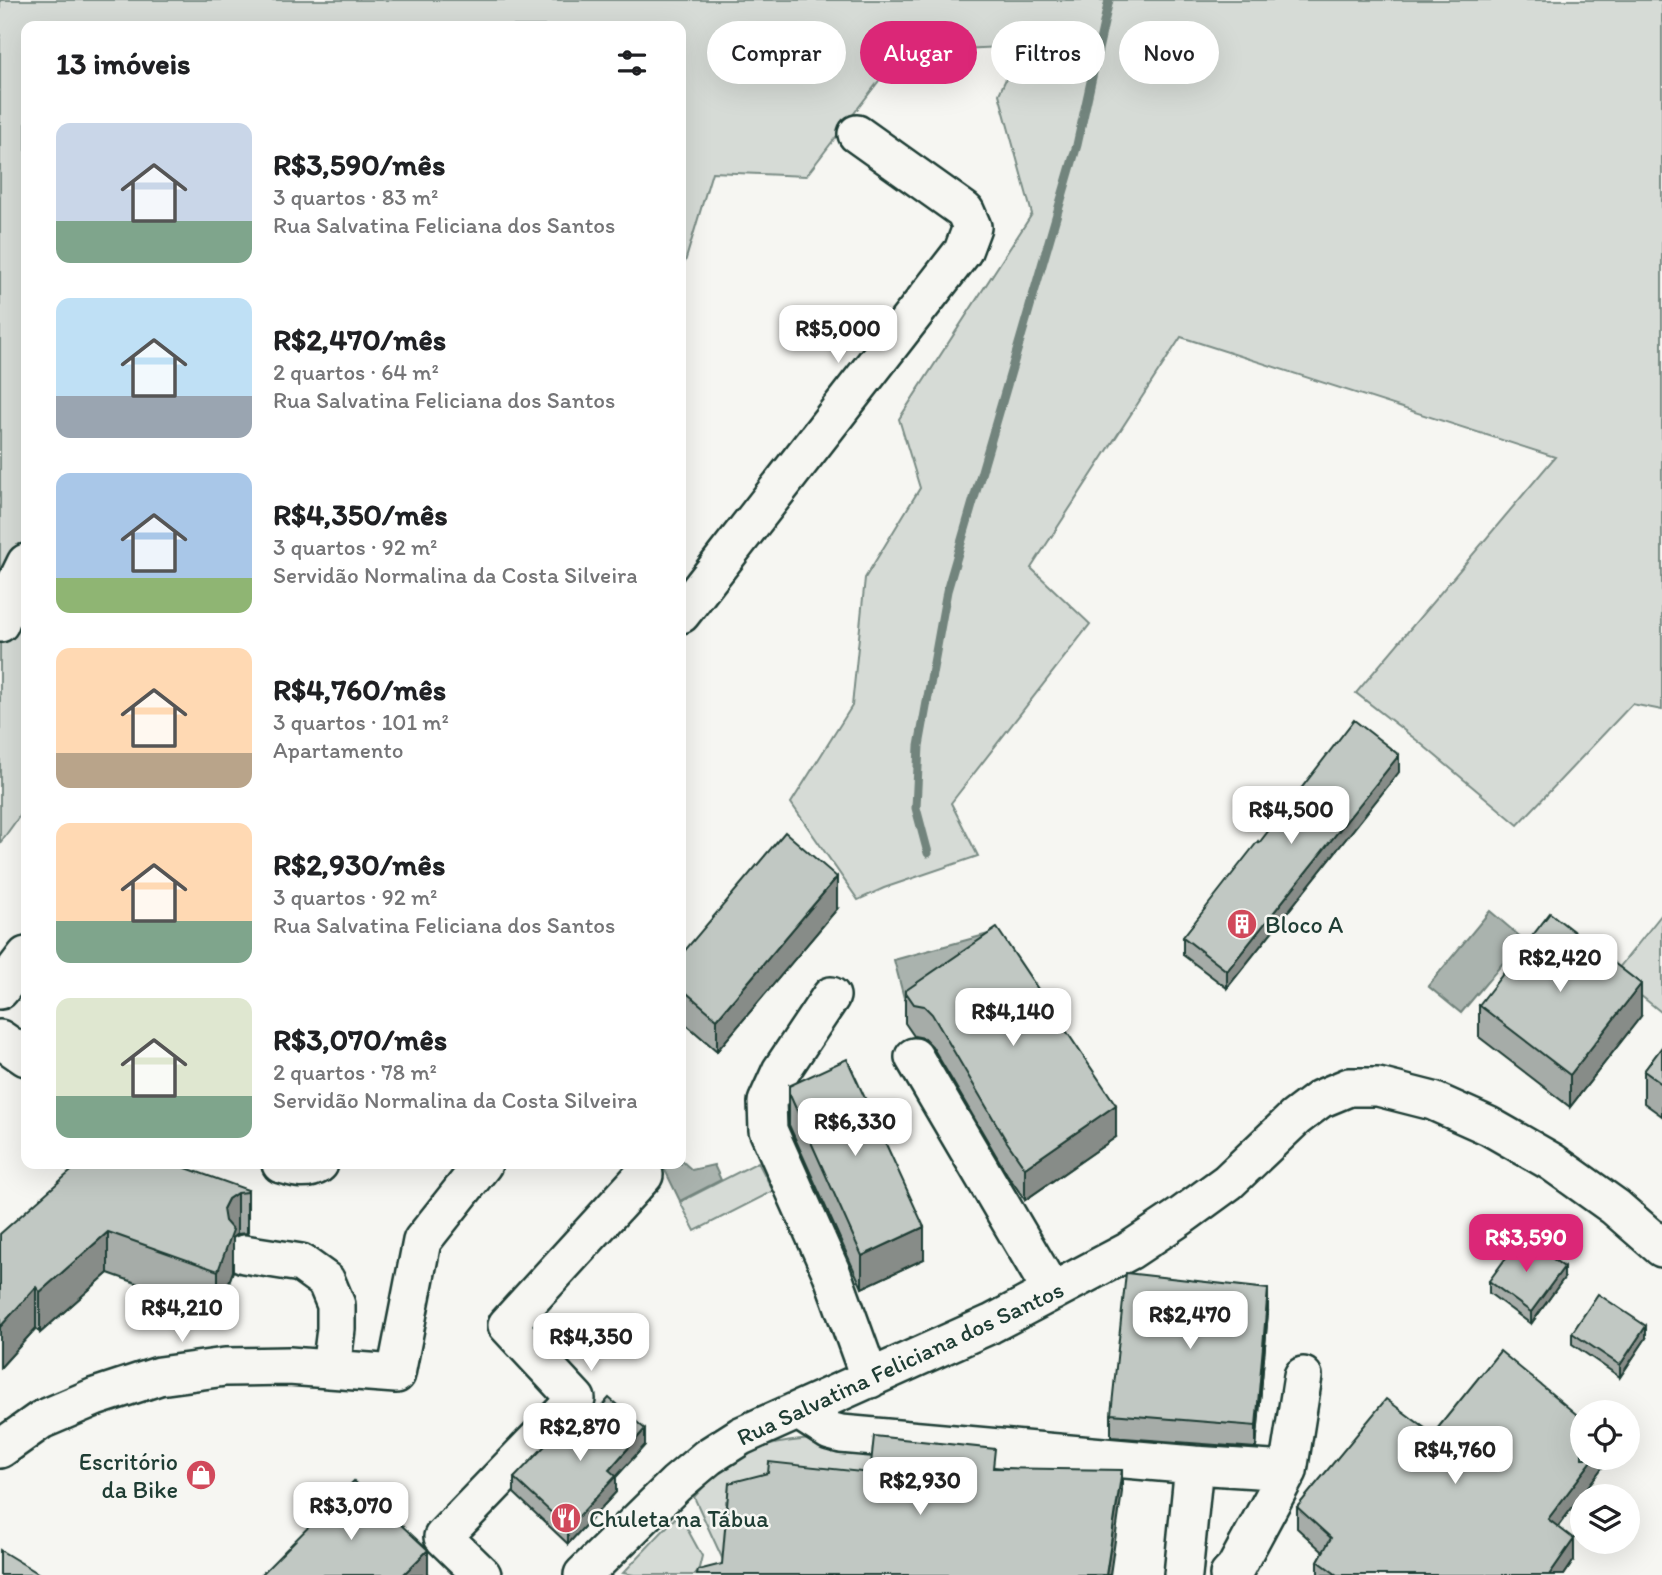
<!DOCTYPE html>
<html lang="pt">
<meta charset="utf-8">
<style>
body{margin:0;font-family:Itim,sans-serif;background:#f2f2f2;color:#202124;height:100vh;display:flex;flex-direction:column;font-size:26px;white-space:nowrap}
*{box-sizing:border-box;margin:0}
p{font-size:23px;color:#757577}
.icon{flex:none;width:38px;height:38px;fill:none;stroke:currentColor;stroke-width:2;stroke-linecap:round;stroke-linejoin:round}
.map{position:relative;flex:1;overflow:hidden}
.side{position:absolute;left:21px;top:21px;width:665px;height:1148px;display:flex;flex-direction:column;background:#fff;border-radius:14px;box-shadow:0 7px 28px #0002}
.side>*{flex:none}
.hud{position:absolute;left:707px;top:21px;width:665px;height:63px;display:flex;gap:14px}
.buttons{position:absolute;left:1570px;top:1400px;display:grid;gap:14px}
.buttons a{display:grid;place-items:center;width:70px;height:70px;border-radius:50%;background:#fff;box-shadow:0 7px 28px #0002;font-size:35px}
.price{position:absolute;translate:-50% -60px;padding:0 16px;border-radius:14px;background:#fff;color:#222;font-size:23px;line-height:46px;filter:drop-shadow(0 2px 4px #0008)}
.price::after{content:'';position:absolute;left:50%;top:42px;width:21px;height:16px;margin-left:-10px;background:inherit;clip-path:polygon(0 0,100% 0,50% 100%)}
.price.selected{background:#db2777;color:#fff}
ul{padding:0;list-style:none}
li{display:flex;align-items:center;gap:21px;height:175px;padding:0 35px}
li span{display:grid;place-items:center;flex:none;width:196px;height:140px;border-radius:14px;color:#555}
li>.icon{margin-inline-start:auto}
span .icon{width:84px;height:84px;fill:#fffc;stroke-width:1}
li b{font-size:30px}
h2{display:flex;justify-content:space-between;align-items:center;height:84px;padding:0 35px;font-size:30px}
.pill{padding:0 24px;border-radius:32px;background:#fff;box-shadow:0 7px 28px #0002;font-size:24px;line-height:63px}
.pill.selected{background:#db2777;color:#fff}
.map>svg:first-child{display:block}
.green{fill:#d6dbd6;stroke:#7a8c85;stroke-width:2}
.water{fill:#aab3ae;stroke:#72847d;stroke-width:2}
.lines{fill:none;stroke-linecap:round;stroke-linejoin:round}
.stream{stroke:#72847d;stroke-width:9}
.minor-casing{stroke:#1f3d34;stroke-width:42}
.minor{stroke:#f6f6f2;stroke-width:37}
.wall{fill:#a6aca8;stroke:#1f3d34;stroke-width:2}
.shaded-wall{fill:#878c88;stroke:#1f3d34;stroke-width:2}
.building{fill:#c1c8c3;stroke:#1f3d34;stroke-width:2}
.labels{text-anchor:middle;dominant-baseline:central;stroke-width:5;stroke-linejoin:round;paint-order:stroke}
.poi-label{font-size:24px;fill:#1f3d34;stroke:#f6f6f2;text-anchor:start}
.street-label{font-size:24px;fill:#1f3d34;stroke:#f6f6f2}
</style>
<div class="map">
<svg width="1662" height="1575" viewBox="0 0 1662 1575">
<rect width="100%" height="100%" fill="#f6f6f2"/>
<filter id="ink" filterUnits="userSpaceOnUse"><feTurbulence type="fractalNoise" baseFrequency=".0143" numOctaves="2"/><feDisplacementMap in="SourceGraphic" scale="14" xChannelSelector="R" yChannelSelector="G"/><feConvolveMatrix kernelMatrix="1 2 1 2 8 2 1 2 1" color-interpolation-filters="sRGB"/></filter>
<g filter="url(#ink)">
<path class="green" d="M 0,0 L 1662,0 L 1662,710 L 1632,704 L 1518,825 L 1419,742 L 1356,693 L 1555,457 L 1181,337 L 1031,568 L 1090,624 L 951,803 L 978,856 L 884,888 L 858,900 L 791,803 L 852,706 L 865,578 L 920,488 L 899,419 L 1032,214 L 999,94 L 1021,46 L 901,52 L 806,176 L 712,172 L 685,262 L 681,264 L 681,26 L 26,26 L 26,807 L 0,843 Z
M 1662,914 L 1662,1011 L 1661,1012 L 1614,974 Z
M 758,1162 L 773,1191 L 695,1231 L 680,1202 Z
M 835,1437 L 876,1441 L 870,1495 L 773,1485 L 726,1501 L 724,1562 L 694,1497 C 704,1487 714,1475 725,1466 C 757,1441 797,1440 835,1437 Z
M 679,1514 L 702,1556 L 699,1568 L 695,1575 L 634,1575 L 623,1573 Z"/>
<path class="water" d="M 1490,911 L 1523,939 L 1461,1013 L 1428,986 Z
M 992,933 L 909,1017 L 894,960 Z
M 681,1160 L 692,1170 L 714,1165 L 721,1180 L 680,1201 L 663,1166 L 668,1164 L 681,1164 Z"/>
<g class="lines">
<path class="stream" d="M 928,853 L 916,808 L 919,746 L 947,591 L 1077,145 L 1109,0"/>
<g class="minor-casing">
<path id="minor" d="M 681,614 L 963,251 L 972,227 L 965,211 L 857,134
M 0,623 L 6,604 L 26,563
M 0,990 L 26,956
M 831,996 L 781,1071 L 767,1102 L 768,1130 L 832,1274 L 870,1379
M 0,1039 L 26,1057
M 914,1057 L 1052,1292
M 281,1164 C 295,1168 306,1172 319,1164
M 244,1254 L 301,1263 L 326,1281 L 336,1305 L 336,1329 L 331,1369
M 799,1411 L 830,1431 L 841,1434 L 1194,1465 L 1288,1471
M 0,1449 L 41,1420 L 95,1397 L 159,1376 L 225,1367 L 289,1366 L 396,1374 L 422,1241 L 483,1164
M 482,1575 L 443,1537 L 576,1399 L 507,1325 L 644,1175
M 583,1575 L 676,1484 L 708,1457 L 741,1436 L 991,1324 L 1129,1251 L 1180,1217 L 1228,1182 L 1295,1118 L 1320,1099 L 1349,1087 L 1378,1087 L 1433,1101 L 1489,1126 L 1552,1162 L 1615,1207 L 1662,1248
M 1183,1575 L 1194,1465
M 1229,1575 L 1235,1569 L 1288,1471 L 1303,1376"/>
</g>
<use href="#minor" class="minor"/>
</g>
<path class="wall" d="M 1399,772 L 1227,988 L 1183,955 L 1183,937 L 1259,843 Z
M 837,909 L 717,1051 L 681,1020 L 681,955 Z
M 905,991 L 1116,1137 L 1025,1200 L 1007,1174 L 932,1046 L 924,1038 L 914,1036 L 905,1023 Z
M 1479,1005 L 1641,1016 L 1570,1107 L 1479,1037 Z
M 1662,1047 L 1662,1116 L 1644,1103 L 1644,1071 Z
M 789,1086 L 924,1259 L 862,1288 L 789,1125 Z
M 79,1164 L 248,1190 L 248,1231 L 247,1233 L 237,1234 L 233,1237 L 233,1271 L 218,1312 L 108,1273 L 40,1333 L 36,1328 L 0,1368 Z
M 1564,1278 L 1531,1324 L 1489,1293 L 1489,1281 Z
M 1268,1312 L 1256,1448 L 1111,1437 L 1111,1414 Z
M 1572,1333 L 1646,1338 L 1620,1377 L 1572,1344 Z
M 574,1437 L 645,1445 L 616,1477 L 616,1492 L 568,1544 L 514,1493 L 514,1478 Z
M 1607,1458 L 1607,1461 L 1558,1526 L 1574,1560 L 1564,1575 L 1318,1575 L 1318,1561 L 1323,1552 L 1297,1528 L 1297,1507 Z"/>
<path class="shaded-wall" d="M 1399,755 L 1399,772 L 1227,988 L 1227,971 Z
M 837,877 L 837,909 L 717,1051 L 717,1019 Z
M 1641,984 L 1641,1016 L 1570,1107 L 1570,1075 Z
M 1116,1105 L 1116,1137 L 1025,1200 L 1025,1168 Z
M 248,1190 L 248,1231 L 247,1233 L 247,1192 Z
M 237,1193 L 237,1234 L 233,1237 L 233,1271 L 218,1312 L 218,1271 L 223,1250 L 223,1209 L 228,1199 Z
M 924,1227 L 924,1259 L 862,1288 L 862,1256 Z
M 108,1232 L 108,1273 L 40,1333 L 40,1292 Z
M 1564,1267 L 1564,1278 L 1531,1324 L 1531,1312 Z
M 36,1287 L 36,1328 L 0,1368 L 0,1327 Z
M 1268,1289 L 1268,1312 L 1256,1448 L 1256,1426 Z
M 1646,1326 L 1646,1338 L 1620,1377 L 1620,1365 Z
M 645,1429 L 645,1445 L 616,1477 L 616,1492 L 568,1544 L 568,1528 L 609,1470 Z
M 1594,1458 L 1607,1458 L 1607,1461 L 1548,1540 L 1548,1519 Z
M 1122,1470 L 1122,1492 L 1110,1575 L 1106,1575 Z
M 1574,1539 L 1574,1560 L 1564,1575 L 1549,1575 Z
M 428,1550 L 428,1573 L 426,1575 L 403,1575 Z"/>
<path class="building" d="M 1354,720 L 1399,755 L 1227,971 L 1183,937 L 1258,841 L 1259,843 Z
M 785,832 L 837,877 L 717,1019 L 681,988 L 681,955 Z
M 1550,913 L 1641,984 L 1570,1075 L 1479,1005 Z
M 997,928 L 1116,1105 L 1025,1168 L 1007,1142 L 932,1014 L 924,1006 L 914,1004 L 905,991 Z
M 1662,1047 L 1662,1084 L 1644,1071 Z
M 847,1059 L 924,1227 L 862,1256 L 789,1093 L 789,1086 Z
M 79,1164 L 175,1164 L 248,1190 L 247,1192 L 237,1193 L 228,1199 L 223,1209 L 225,1221 L 233,1230 L 218,1271 L 108,1232 L 40,1292 L 36,1287 L 0,1327 L 0,1234 Z
M 1522,1236 L 1564,1267 L 1531,1312 L 1489,1281 Z
M 1126,1273 L 1268,1289 L 1256,1426 L 1111,1414 Z
M 1598,1294 L 1646,1326 L 1620,1365 L 1572,1333 Z
M 1500,1351 L 1582,1419 L 1582,1458 L 1594,1458 L 1548,1519 L 1574,1539 L 1549,1575 L 1337,1575 L 1318,1561 L 1331,1538 L 1297,1507 L 1386,1399 L 1433,1434 Z
M 609,1398 L 645,1429 L 609,1470 L 616,1476 L 568,1528 L 514,1478 L 563,1427 L 574,1437 Z
M 874,1436 L 995,1449 L 993,1468 L 1122,1470 L 1106,1575 L 697,1575 L 698,1570 L 722,1564 L 729,1483 L 768,1473 L 769,1462 L 870,1473 Z
M 354,1481 L 428,1550 L 403,1575 L 261,1575 Z
M 0,1550 L 41,1575 L 0,1575 Z"/>
</g>
<defs>
<g id="building-disc" transform="scale(1.575)"><circle r="9.5" fill="#d1495b" stroke="#f6f6f2"/><path d="M-4-6H4V6H1V3H-1V6H-4ZM-2.5-4.3h1.7v1.8h-1.7ZM.8-4.3h1.7v1.8H.8ZM-2.5-1h1.7V.8h-1.7ZM.8-1h1.7V.8H.8Z" fill="#fff"/></g>
<g id="shop-disc" transform="scale(1.575)"><circle r="9.5" fill="#d1495b" stroke="#f6f6f2"/><path d="M-5-2.5h2.3a2.7 3.5 0 0 1 5.4 0H5L5.5 6h-11ZM-1.5-2.5h3a1.5 2.3 0 0 0-3 0Z" fill="#fff"/></g>
<g id="restaurant-disc" transform="scale(1.575)"><circle r="9.5" fill="#d1495b" stroke="#f6f6f2"/><path d="M-5-6h1v4h1v-4h1v4h1v-4h1v5L-1.5 .5V6h-2V.5L-5-1ZM5-6V6H3V1.5H1.5Q1.5-4 5-6Z" fill="#fff"/></g>
</defs>
<g fill-rule="evenodd">
<use href="#building-disc" x="1242" y="924"/>
<use href="#shop-disc" x="201" y="1475"/>
<use href="#restaurant-disc" x="566" y="1518"/>
</g>
<g class="labels">
<g class="poi-label">
<text x="1265" y="924">Bloco A</text>
<text x="178" y="1461" text-anchor="end">Escritório<tspan x="178" dy="28">da Bike</tspan></text>
<text x="589" y="1518">Chuleta na Tábua</text>
</g>
<g class="street-label">
<text transform="translate(900 1363) rotate(-25)">Rua Salvatina Feliciana dos Santos</text>
</g>
</g>
</svg>
<div class="buttons">
<a><svg class="icon" aria-label="locate" viewBox="0 0 24 24"><circle cx="12" cy="12" r="6"/><path d="M12 2v4M12 18v4M2 12h4M18 12h4"/></svg></a>
<a><svg class="icon" aria-label="layers" viewBox="0 0 24 24"><path d="M12 4l9 5-9 5-9-5zM3 14l9 5 9-5"/></svg></a>
</div>
<b class="price" style="left:838px;top:365px">R$5,000</b>
<b class="price" style="left:1291px;top:846px">R$4,500</b>
<b class="price" style="left:1560px;top:994px">R$2,420</b>
<b class="price" style="left:1013px;top:1048px">R$4,140</b>
<b class="price" style="left:855px;top:1158px">R$6,330</b>
<b class="price selected" style="left:1526px;top:1274px">R$3,590</b>
<b class="price" style="left:182px;top:1344px">R$4,210</b>
<b class="price" style="left:1190px;top:1351px">R$2,470</b>
<b class="price" style="left:591px;top:1373px">R$4,350</b>
<b class="price" style="left:580px;top:1463px">R$2,870</b>
<b class="price" style="left:1455px;top:1486px">R$4,760</b>
<b class="price" style="left:920px;top:1517px">R$2,930</b>
<b class="price" style="left:351px;top:1542px">R$3,070</b>
<div class="hud">
<a class="pill">Comprar</a>
<a class="pill selected">Alugar</a>
<a class="pill">Filtros</a>
<a class="pill">Novo</a>
</div>
<section class="side">
<h2>13 imóveis<svg class="icon" aria-label="filters" viewBox="0 0 24 24"><path d="M4 7h16M4 17h16"/><circle cx="9" cy="7" r="2"/><circle cx="15" cy="17" r="2"/></svg></h2>
<ul>
<li><span style="background:linear-gradient(#c9d6e8 70%,#7fa58c 0)"><svg class="icon" aria-label="home" viewBox="0 0 24 24"><path d="M3 11l9-7 9 7M6 9v11h12V9"/></svg></span><div><b>R$3,590/mês</b><p>3 quartos · 83 m²</p><p>Rua Salvatina Feliciana dos Santos</p></div></li>
<li><span style="background:linear-gradient(#bfe0f5 70%,#9aa5b1 0)"><svg class="icon" aria-label="home" viewBox="0 0 24 24"><path d="M3 11l9-7 9 7M6 9v11h12V9"/></svg></span><div><b>R$2,470/mês</b><p>2 quartos · 64 m²</p><p>Rua Salvatina Feliciana dos Santos</p></div></li>
<li><span style="background:linear-gradient(#a9c7e8 75%,#8fb573 0)"><svg class="icon" aria-label="home" viewBox="0 0 24 24"><path d="M3 11l9-7 9 7M6 9v11h12V9"/></svg></span><div><b>R$4,350/mês</b><p>3 quartos · 92 m²</p><p>Servidão Normalina da Costa Silveira</p></div></li>
<li><span style="background:linear-gradient(#ffd9b3 75%,#b9a48a 0)"><svg class="icon" aria-label="home" viewBox="0 0 24 24"><path d="M3 11l9-7 9 7M6 9v11h12V9"/></svg></span><div><b>R$4,760/mês</b><p>3 quartos · 101 m²</p><p>Apartamento</p></div></li>
<li><span style="background:linear-gradient(#ffd9b3 70%,#7fa58c 0)"><svg class="icon" aria-label="home" viewBox="0 0 24 24"><path d="M3 11l9-7 9 7M6 9v11h12V9"/></svg></span><div><b>R$2,930/mês</b><p>3 quartos · 92 m²</p><p>Rua Salvatina Feliciana dos Santos</p></div></li>
<li><span style="background:linear-gradient(#dfe7d0 70%,#7fa58c 0)"><svg class="icon" aria-label="home" viewBox="0 0 24 24"><path d="M3 11l9-7 9 7M6 9v11h12V9"/></svg></span><div><b>R$3,070/mês</b><p>2 quartos · 78 m²</p><p>Servidão Normalina da Costa Silveira</p></div></li>
</ul>
</section>
</div>
